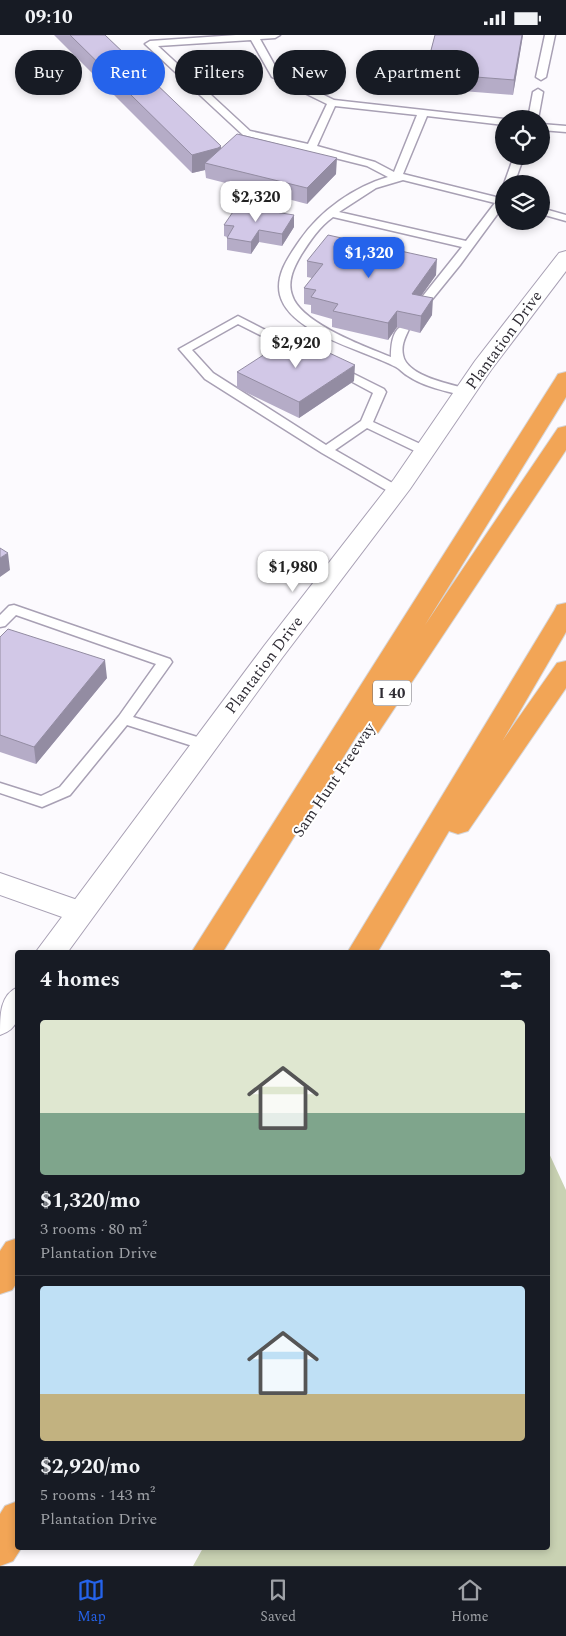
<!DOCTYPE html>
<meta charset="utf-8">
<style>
body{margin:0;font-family:Spectral,serif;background:#20242c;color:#f1f3f6;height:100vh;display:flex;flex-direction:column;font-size:19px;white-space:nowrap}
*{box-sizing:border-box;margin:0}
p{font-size:16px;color:#9ea1a6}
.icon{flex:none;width:28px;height:28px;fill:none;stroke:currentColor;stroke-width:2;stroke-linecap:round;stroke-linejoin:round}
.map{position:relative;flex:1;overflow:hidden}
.drawer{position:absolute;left:15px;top:915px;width:535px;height:600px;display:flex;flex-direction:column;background:#171b24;border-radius:5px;box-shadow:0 2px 8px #0003}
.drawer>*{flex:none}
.hud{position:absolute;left:15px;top:15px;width:536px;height:45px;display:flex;gap:10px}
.buttons{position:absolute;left:495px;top:75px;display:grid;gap:10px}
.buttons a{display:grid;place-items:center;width:55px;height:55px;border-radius:50%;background:#171b24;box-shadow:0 2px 8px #0003;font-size:25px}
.price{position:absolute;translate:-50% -42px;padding:0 11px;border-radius:10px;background:#fff;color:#222;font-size:16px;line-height:32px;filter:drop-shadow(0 1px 2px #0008)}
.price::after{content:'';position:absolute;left:50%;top:30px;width:15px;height:11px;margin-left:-8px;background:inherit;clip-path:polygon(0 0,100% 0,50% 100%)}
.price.on{background:#2563eb;color:#fff}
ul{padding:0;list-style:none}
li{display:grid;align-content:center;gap:10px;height:265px;padding:0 25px}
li+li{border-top:1px solid #363941}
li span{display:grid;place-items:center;height:155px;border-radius:5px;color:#555}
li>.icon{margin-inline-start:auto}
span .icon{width:90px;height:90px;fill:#fffc;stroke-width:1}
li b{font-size:21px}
h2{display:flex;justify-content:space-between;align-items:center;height:60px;padding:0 25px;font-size:21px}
.pill{padding:0 18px;border-radius:22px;background:#171b24;box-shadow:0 2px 8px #0003;font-size:18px;line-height:45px}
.pill.on{background:#2563eb;color:#fff}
.status{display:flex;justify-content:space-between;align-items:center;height:35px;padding:0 25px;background:#171b24;direction:ltr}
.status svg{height:14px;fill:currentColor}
.dock{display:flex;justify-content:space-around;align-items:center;height:70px;border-top:1px solid #363941;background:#171b24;font-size:14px;color:#9ea1a6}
.dock a{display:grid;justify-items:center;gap:2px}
.dock .on{color:#2563eb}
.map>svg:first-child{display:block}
.green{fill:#c9d2b3}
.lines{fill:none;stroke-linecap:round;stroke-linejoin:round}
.service-casing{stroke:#a8a0b4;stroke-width:3}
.minor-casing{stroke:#a8a0b4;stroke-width:2}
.tertiary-casing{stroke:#a8a0b4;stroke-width:2}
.motorway-casing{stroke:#d6d5d7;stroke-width:2}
.service{fill:#fff;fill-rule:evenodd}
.minor{fill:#fff;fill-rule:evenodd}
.tertiary{fill:#fff;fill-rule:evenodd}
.motorway{fill:#f2a556;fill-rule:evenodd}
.wall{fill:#b5acc7}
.shaded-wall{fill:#938ca2}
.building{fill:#d2c8e7;stroke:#938ca2}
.labels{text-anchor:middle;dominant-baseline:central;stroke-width:4;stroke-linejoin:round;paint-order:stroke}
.shield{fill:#fff;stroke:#6e6c72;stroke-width:1}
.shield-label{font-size:15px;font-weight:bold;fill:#302d35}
.street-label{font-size:16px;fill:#302d35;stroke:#fff}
</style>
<div class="status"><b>09:10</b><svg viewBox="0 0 49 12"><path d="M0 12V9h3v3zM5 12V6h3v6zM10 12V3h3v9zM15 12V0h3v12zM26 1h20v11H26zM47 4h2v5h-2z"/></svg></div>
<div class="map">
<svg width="566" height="1531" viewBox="0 0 566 1531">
<rect width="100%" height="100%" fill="#fcfafe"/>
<path class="green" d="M 548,1116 L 566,1155 L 566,1531 L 193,1531 L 203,1513 L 548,1512 Z"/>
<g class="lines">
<g class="service-casing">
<path id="service" d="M 236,0 L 280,0 L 275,3 L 260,4 L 279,38 L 334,65 L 504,84 L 504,90 L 427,81 L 403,139 L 504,164 L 504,170 L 460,230 L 421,278 L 413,278 L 411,276 L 462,212 L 333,182 C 319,192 310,206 301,220 C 294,232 287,246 292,260 C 300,288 366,312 391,322 C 391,312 392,294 403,291 L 407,292 L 409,294 C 405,303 401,310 403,320 C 406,341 452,350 469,354 L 471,357 L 469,360 L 465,361 C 446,356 424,352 408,341 C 404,339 400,334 396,332 C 365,315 290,299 280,260 C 275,239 290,220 300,205 C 321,175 354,152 388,142 L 367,131 L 243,100 L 145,9 L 150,6 ZM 251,5 L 272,42 L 327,69 L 308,109 L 250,96 L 158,11 ZM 335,71 L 417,80 L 394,137 L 375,127 L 317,111 ZM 403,145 L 495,168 L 466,206 L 339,177 L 376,153 Z
M 545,0 L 555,0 L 546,42 L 541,45 L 536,42 Z
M 538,54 L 543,57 L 538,84 L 528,84 L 533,57 Z
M 541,89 L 566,91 L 566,97 L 541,95 Z
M 514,121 L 524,121 L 514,149 L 504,149 Z
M 541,173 L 566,180 L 566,186 L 541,179 Z
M 238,281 L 306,316 L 304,318 L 296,318 L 238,289 L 192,315 L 213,338 L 326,410 L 361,386 L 373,358 L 332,336 L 330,334 L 332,332 L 340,332 L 384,354 L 386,357 L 373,387 L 429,413 L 431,416 L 429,419 L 421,419 L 367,393 L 335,415 L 401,453 L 403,456 L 401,459 L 393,459 L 322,418 L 205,344 L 179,314 Z
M 14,570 L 170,624 L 172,627 L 170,630 L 133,682 L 210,706 L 212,710 L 210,714 L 205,715 L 127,690 L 70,760 L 42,772 L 0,758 L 0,748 L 41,761 L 60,752 L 119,681 L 156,629 L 16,580 L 5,591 L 0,592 L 0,580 L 9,571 Z"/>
</g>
<g class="minor-casing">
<path id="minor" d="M 0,838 L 89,869 L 94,877 L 89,885 L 79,888 L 0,860 Z"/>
</g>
<g class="tertiary-casing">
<path id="tertiary" d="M 566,216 L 566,236 L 491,335 L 410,454 L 282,623 L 67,918 L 35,918 L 264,611 L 394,444 L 475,326 L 559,218 Z
M 18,952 C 18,974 24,992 0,1000 C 0,979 0,960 18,952 Z"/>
</g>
<g class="motorway-casing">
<path id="motorway" d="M 566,337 L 566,362 L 425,590 L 558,393 L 566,391 L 566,415 L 378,698 L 369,701 L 359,697 L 222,918 L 191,918 L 555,344 L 558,339 Z
M 566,568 L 566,597 L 503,705 L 557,628 L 566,626 L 566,653 L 468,796 L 458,799 L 449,796 L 377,918 L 347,918 L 554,576 L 557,570 Z
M 18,1203 L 18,1246 L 12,1255 L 0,1259 L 0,1216 L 6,1207 Z
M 18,1466 L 18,1512 L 22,1512 L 13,1526 L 0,1531 L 0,1479 L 5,1471 Z"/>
</g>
<use href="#service" class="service"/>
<use href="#minor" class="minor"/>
<use href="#tertiary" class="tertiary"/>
<use href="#motorway" class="motorway"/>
</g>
<path class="wall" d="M 54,0 L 105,0 L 221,111 L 221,113 L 336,139 L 307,169 L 206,143 L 205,135 L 192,138 Z
M 435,0 L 523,0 L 513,60 L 424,53 L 425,38 Z
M 294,180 L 294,192 L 282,211 L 259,207 L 251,219 L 227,215 L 227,202 L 224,201 L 224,190 Z
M 307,226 L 436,240 L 421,261 L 432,280 L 420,298 L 397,292 L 388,305 L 332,292 L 332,284 L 311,278 L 311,270 L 304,269 L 304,253 L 312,243 L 307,242 Z
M 237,337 L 354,346 L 299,383 L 237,353 Z
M 0,602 L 107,643 L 36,729 L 0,717 Z"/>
<path class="shaded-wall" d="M 522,0 L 523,0 L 513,60 L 514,45 Z
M 221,111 L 222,128 L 205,128 L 205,135 L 192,138 L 192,120 Z
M 337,123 L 336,139 L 307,169 L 307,153 Z
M 294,180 L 294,192 L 282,211 L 282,199 Z
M 259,195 L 259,207 L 251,219 L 251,207 Z
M 437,224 L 436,240 L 411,275 L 412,259 Z
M 433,263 L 432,280 L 420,298 L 421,281 Z
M 397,276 L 397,292 L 388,305 L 388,288 Z
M 355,330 L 354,346 L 299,383 L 299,367 Z
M 8,518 L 10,535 L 0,542 L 0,523 Z
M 105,625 L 107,643 L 36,729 L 34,712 Z"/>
<path class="building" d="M 70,0 L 105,0 L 221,111 L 218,113 L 192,120 Z
M 435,0 L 522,0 L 514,45 L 425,38 Z
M 237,99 L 337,123 L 307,153 L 205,128 Z
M 237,171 L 294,180 L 282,199 L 259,195 L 251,207 L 227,203 L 234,191 L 224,190 Z
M 328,200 L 437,224 L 412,259 L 433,263 L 421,281 L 397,276 L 388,288 L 333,276 L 338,269 L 311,262 L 316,255 L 304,253 L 323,229 L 307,226 Z
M 293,301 L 355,330 L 299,367 L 237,337 Z
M 0,513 L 8,518 L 0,523 Z
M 8,594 L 105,625 L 34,712 L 0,700 L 0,602 Z"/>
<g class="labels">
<rect class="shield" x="373" y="645.5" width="38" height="25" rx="4"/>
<g class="shield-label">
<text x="392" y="658">I 40</text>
</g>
<g class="street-label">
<text transform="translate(504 305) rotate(-54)">Plantation Drive</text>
<text transform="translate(264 630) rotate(-53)">Plantation Drive</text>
<text transform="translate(334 745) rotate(-56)">Sam Hunt Freeway</text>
</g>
</g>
</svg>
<div class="buttons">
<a><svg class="icon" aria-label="locate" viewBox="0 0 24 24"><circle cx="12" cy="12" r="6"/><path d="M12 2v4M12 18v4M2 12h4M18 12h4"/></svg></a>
<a><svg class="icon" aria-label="layers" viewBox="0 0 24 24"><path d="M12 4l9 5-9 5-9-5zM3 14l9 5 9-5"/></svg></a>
</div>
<b class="price" style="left:256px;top:188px">$2,320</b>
<b class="price on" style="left:369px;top:244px">$1,320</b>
<b class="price" style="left:296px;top:334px">$2,920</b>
<b class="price" style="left:293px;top:558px">$1,980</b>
<div class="hud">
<a class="pill">Buy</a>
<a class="pill on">Rent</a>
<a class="pill">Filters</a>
<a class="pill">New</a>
<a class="pill">Apartment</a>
</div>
<section class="drawer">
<h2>4 homes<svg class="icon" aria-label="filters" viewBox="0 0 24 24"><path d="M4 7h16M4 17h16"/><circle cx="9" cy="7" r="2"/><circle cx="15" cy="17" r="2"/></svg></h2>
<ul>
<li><span style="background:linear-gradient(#dfe7d0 60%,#7fa58c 0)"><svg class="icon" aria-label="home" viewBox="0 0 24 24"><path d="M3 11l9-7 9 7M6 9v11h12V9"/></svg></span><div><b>$1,320/mo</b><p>3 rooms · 80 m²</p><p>Plantation Drive</p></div></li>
<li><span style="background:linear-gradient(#bfe0f5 70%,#c2b280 0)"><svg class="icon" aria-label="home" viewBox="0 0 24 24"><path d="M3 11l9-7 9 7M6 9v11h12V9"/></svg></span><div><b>$2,920/mo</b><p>5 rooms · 143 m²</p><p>Plantation Drive</p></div></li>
</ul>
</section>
</div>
<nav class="dock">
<a class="on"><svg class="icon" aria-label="map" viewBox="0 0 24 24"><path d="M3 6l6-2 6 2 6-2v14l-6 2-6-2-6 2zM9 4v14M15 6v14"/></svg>Map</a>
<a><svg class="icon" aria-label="saved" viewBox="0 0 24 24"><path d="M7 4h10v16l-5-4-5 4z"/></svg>Saved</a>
<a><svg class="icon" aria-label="home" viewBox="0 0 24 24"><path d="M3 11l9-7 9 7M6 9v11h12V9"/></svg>Home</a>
</nav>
